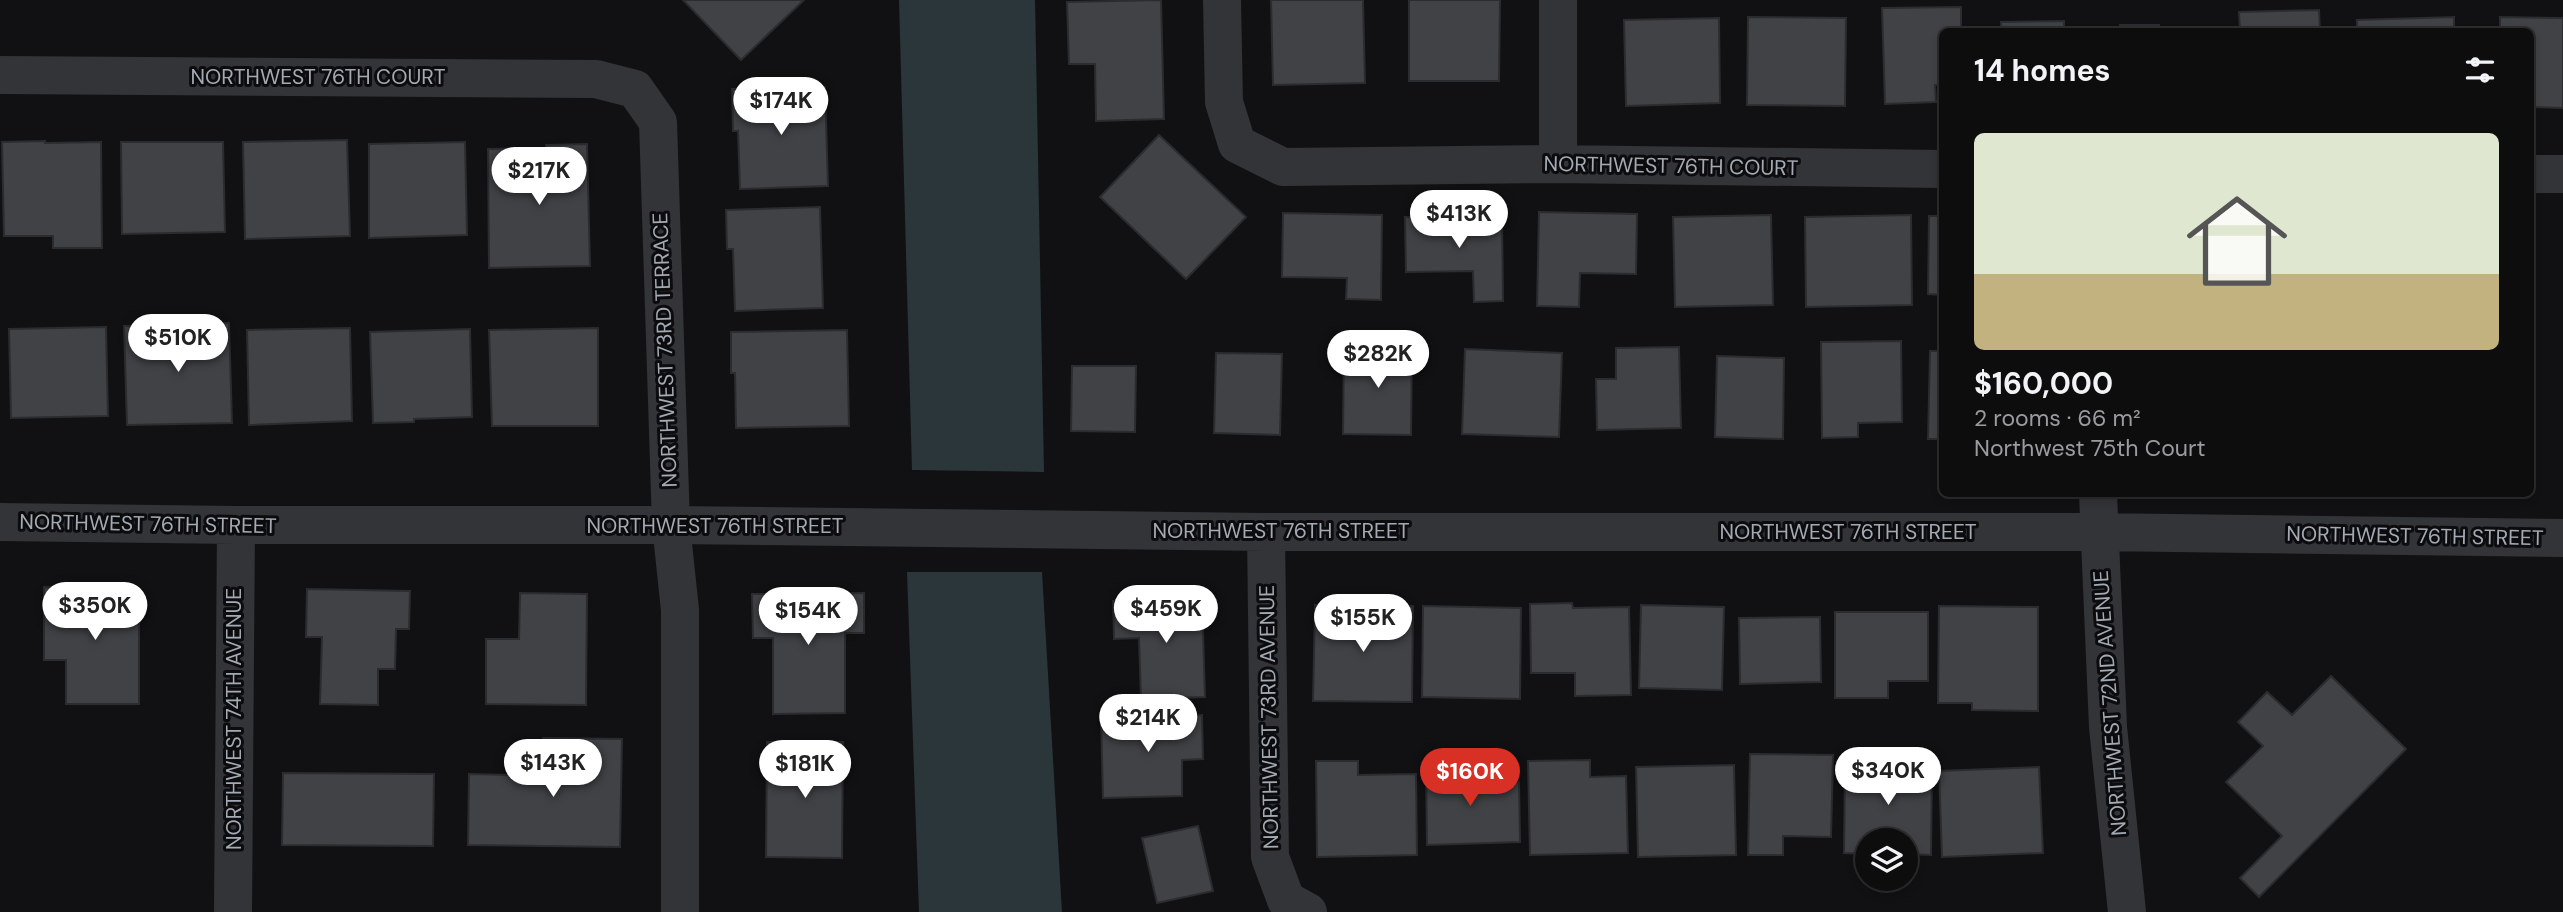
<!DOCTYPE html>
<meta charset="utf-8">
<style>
body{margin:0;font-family:"DM Sans",sans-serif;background:#161617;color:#f1f3f6;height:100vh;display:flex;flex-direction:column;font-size:26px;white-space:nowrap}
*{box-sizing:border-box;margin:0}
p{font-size:23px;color:#9a9c9e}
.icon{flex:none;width:38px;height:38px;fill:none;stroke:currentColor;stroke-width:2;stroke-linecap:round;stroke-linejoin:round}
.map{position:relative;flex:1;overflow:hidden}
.details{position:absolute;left:1939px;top:28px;width:595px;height:469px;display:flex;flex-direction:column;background:#0d0d0e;border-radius:10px;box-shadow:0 4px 10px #0003,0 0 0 2px #2d2d2e}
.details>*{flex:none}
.fabs{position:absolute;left:1855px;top:828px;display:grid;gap:14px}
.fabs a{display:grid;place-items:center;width:63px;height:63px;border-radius:50%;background:#0d0d0e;box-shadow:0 4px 10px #0003,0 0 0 2px #2d2d2e;font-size:35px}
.price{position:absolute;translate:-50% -60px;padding:0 16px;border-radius:24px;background:#fff;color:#222;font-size:23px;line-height:46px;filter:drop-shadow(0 2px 4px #0008)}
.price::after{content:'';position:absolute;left:50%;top:42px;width:21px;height:16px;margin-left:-10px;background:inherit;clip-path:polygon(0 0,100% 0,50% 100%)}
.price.selected{background:#d93025;color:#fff}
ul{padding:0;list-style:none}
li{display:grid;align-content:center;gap:14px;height:371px;padding:0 35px}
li+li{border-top:2px solid #2d2d2e}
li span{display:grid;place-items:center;height:217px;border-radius:10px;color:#555}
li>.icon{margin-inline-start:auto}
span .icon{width:126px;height:126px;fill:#fffc;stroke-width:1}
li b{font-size:30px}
h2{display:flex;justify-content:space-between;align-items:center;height:84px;padding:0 35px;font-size:30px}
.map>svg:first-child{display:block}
.water{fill:#2b363b}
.building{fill:#404246;stroke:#2b2c2f;stroke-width:2}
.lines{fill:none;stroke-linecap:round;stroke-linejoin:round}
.street{stroke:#323438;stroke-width:38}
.labels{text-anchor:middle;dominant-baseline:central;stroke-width:6;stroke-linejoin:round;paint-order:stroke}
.street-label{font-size:21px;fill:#a3aab3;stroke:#0c0c0e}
</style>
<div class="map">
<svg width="2563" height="912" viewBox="0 0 2563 912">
<rect width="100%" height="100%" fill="#111113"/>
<path class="water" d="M 899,0 L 1035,0 L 1044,472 L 912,470 Z
M 907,572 L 1042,572 L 1062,912 L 919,912 Z"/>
<path class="building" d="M 683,0 L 804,0 L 741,60 Z
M 1161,0 L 1164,119 L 1096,121 L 1095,64 L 1069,64 L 1067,2 Z
M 1271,0 L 1363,0 L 1365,83 L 1273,85 Z
M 1409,0 L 1500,0 L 1499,81 L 1409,81 Z
M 1961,7 L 1961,32 L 1942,32 L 1942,85 L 1935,85 L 1936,102 L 1885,104 L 1882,8 Z
M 2319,10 L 2320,32 L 2240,32 L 2239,12 Z
M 1748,17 L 1846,18 L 1845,106 L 1747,105 Z
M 2454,17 L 2454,32 L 2357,32 L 2357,20 Z
M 2500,17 L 2563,18 L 2563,108 L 2530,107 L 2530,32 L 2500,32 Z
M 1719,18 L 1720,103 L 1626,106 L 1624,20 Z
M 2064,21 L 2064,32 L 2001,32 L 2001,22 Z
M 2120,25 L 2159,25 L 2159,32 L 2120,32 Z
M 825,87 L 828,186 L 740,189 L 738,131 L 733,131 L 732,89 Z
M 1159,135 L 1246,217 L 1186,279 L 1100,197 Z
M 347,140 L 350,236 L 245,239 L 243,142 Z
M 45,141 L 45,143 L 101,142 L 102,248 L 53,248 L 53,236 L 4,236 L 2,142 Z
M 121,142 L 223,142 L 225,232 L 122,234 Z
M 465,142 L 467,235 L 369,238 L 369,144 Z
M 587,144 L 590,266 L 489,268 L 488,149 L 546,148 L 546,145 Z
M 820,207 L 823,308 L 735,311 L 733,249 L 727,249 L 726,210 Z
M 1539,212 L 1637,214 L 1636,274 L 1580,273 L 1579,307 L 1537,306 Z
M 1283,213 L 1382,215 L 1381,300 L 1346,299 L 1347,278 L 1282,277 Z
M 1502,215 L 1503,301 L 1474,302 L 1473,271 L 1406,272 L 1405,217 Z
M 1771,215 L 1773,305 L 1675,307 L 1673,217 Z
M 1911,215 L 1912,305 L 1806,307 L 1805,217 Z
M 1929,216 L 1942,216 L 1942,295 L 1928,294 Z
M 229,323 L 232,423 L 127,425 L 124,326 Z
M 106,327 L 108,416 L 11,418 L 9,329 Z
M 350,328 L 352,421 L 249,425 L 247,330 Z
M 598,328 L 598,426 L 492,426 L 489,330 Z
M 470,329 L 472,417 L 414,419 L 414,422 L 373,423 L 370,332 Z
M 847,330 L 849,426 L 736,428 L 735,373 L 731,373 L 731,332 Z
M 1901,341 L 1902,422 L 1858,423 L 1858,437 L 1822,438 L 1821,342 Z
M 1344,345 L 1412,346 L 1411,435 L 1343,434 Z
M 1679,347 L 1681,428 L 1597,430 L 1596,379 L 1616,379 L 1616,348 Z
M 1465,349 L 1562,353 L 1559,437 L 1462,434 Z
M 1930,351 L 1942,351 L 1942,439 L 1928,439 Z
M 1216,353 L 1282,354 L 1280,435 L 1214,433 Z
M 1717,356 L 1784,358 L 1783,439 L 1715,437 Z
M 1072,366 L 1136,366 L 1135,432 L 1071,431 Z
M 44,587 L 139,588 L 139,704 L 66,704 L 66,660 L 44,660 Z
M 307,589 L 410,591 L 409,629 L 396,629 L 395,669 L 378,669 L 378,705 L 320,704 L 322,637 L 306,637 Z
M 520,593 L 587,594 L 586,705 L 486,704 L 486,639 L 519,639 Z
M 864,593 L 864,633 L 845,633 L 845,713 L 773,714 L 773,638 L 753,638 L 752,594 Z
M 1202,599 L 1205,697 L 1141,699 L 1139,638 L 1114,639 L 1113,601 Z
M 1572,603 L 1573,608 L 1629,607 L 1631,695 L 1575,696 L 1575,673 L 1531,673 L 1530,604 Z
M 1315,605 L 1413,606 L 1412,702 L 1313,701 Z
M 1641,605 L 1724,607 L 1722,690 L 1639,688 Z
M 1423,606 L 1521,608 L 1520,699 L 1422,697 Z
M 1939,606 L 2038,607 L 2038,711 L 1972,710 L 1972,703 L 1938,703 Z
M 1835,612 L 1928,612 L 1928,681 L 1888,681 L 1888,698 L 1835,698 Z
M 1820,617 L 1821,682 L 1740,684 L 1739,618 Z
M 2331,676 L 2406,749 L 2259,897 L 2240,878 L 2282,836 L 2226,782 L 2263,746 L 2238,722 L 2267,692 L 2292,715 Z
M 1202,715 L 1203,759 L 1182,760 L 1182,796 L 1103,798 L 1101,718 Z
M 543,738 L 622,739 L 620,847 L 468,845 L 469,774 L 542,776 Z
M 767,742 L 843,742 L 842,858 L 766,857 Z
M 1750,754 L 1833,755 L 1831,837 L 1783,836 L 1783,855 L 1748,855 Z
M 1590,760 L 1590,777 L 1626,776 L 1628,853 L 1530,855 L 1528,761 Z
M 1316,761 L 1358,761 L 1358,775 L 1416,774 L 1417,855 L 1317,857 Z
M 1734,765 L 1736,855 L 1638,857 L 1636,767 Z
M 1845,765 L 1932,767 L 1931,855 L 1906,854 L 1906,840 L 1867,840 L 1867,854 L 1844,853 Z
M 1482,766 L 1482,783 L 1519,782 L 1520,842 L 1427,845 L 1426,767 Z
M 2039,767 L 2043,853 L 1942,857 L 1939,771 Z
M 283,773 L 434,774 L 433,846 L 282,845 Z
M 1198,826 L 1213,891 L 1157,903 L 1142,838 Z"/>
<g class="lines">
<path class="street" d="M 1222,0 L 1224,102 L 1237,144 L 1283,167 L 1558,164 L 1942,169
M 0,75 L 596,79 L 635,89 L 658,122 L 671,525 L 680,610 L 680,912
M 1558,164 L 1558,0
M 2530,174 L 2563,174
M 2098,494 L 2108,727 L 2127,912
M 0,522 L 236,525 L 671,525 L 1266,532 L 2098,532 L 2563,538
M 1266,532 L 1270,857 L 1286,900 L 1308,912
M 233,912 L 236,525"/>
</g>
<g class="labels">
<g class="street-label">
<text x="318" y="77">NORTHWEST 76TH COURT</text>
<text transform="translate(1671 166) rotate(1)">NORTHWEST 76TH COURT</text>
<text transform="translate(665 350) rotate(-92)">NORTHWEST 73RD TERRACE</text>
<text transform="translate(148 524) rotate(1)">NORTHWEST 76TH STREET</text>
<text x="715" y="526">NORTHWEST 76TH STREET</text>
<text x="1281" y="531">NORTHWEST 76TH STREET</text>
<text x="1848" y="532">NORTHWEST 76TH STREET</text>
<text transform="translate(2415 536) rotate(1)">NORTHWEST 76TH STREET</text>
<text transform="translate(2110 703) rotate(-94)">NORTHWEST 72ND AVENUE</text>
<text transform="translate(1269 717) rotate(-91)">NORTHWEST 73RD AVENUE</text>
<text transform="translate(234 719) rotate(-90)">NORTHWEST 74TH AVENUE</text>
</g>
</g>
</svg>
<div class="fabs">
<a><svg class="icon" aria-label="layers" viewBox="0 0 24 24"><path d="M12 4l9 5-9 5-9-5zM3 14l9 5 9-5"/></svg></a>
</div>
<b class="price" style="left:781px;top:137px">$174K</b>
<b class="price" style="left:539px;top:207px">$217K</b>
<b class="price" style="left:1459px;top:250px">$413K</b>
<b class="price" style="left:178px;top:374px">$510K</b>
<b class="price" style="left:1378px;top:390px">$282K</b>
<b class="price" style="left:95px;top:642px">$350K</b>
<b class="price" style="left:1166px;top:645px">$459K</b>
<b class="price" style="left:808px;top:647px">$154K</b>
<b class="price" style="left:1363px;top:654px">$155K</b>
<b class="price" style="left:1148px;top:754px">$214K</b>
<b class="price" style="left:553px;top:799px">$143K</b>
<b class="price" style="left:805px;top:800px">$181K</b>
<b class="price" style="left:1888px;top:807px">$340K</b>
<b class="price selected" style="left:1470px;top:808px">$160K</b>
<section class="details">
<h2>14 homes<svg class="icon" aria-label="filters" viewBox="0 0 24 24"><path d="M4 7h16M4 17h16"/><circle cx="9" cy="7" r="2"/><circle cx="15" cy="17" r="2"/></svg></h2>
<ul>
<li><span style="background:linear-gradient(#dfe7d0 65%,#c2b280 0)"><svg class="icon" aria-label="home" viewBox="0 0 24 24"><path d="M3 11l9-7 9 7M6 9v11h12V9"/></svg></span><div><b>$160,000</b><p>2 rooms · 66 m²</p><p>Northwest 75th Court</p></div></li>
</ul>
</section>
</div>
